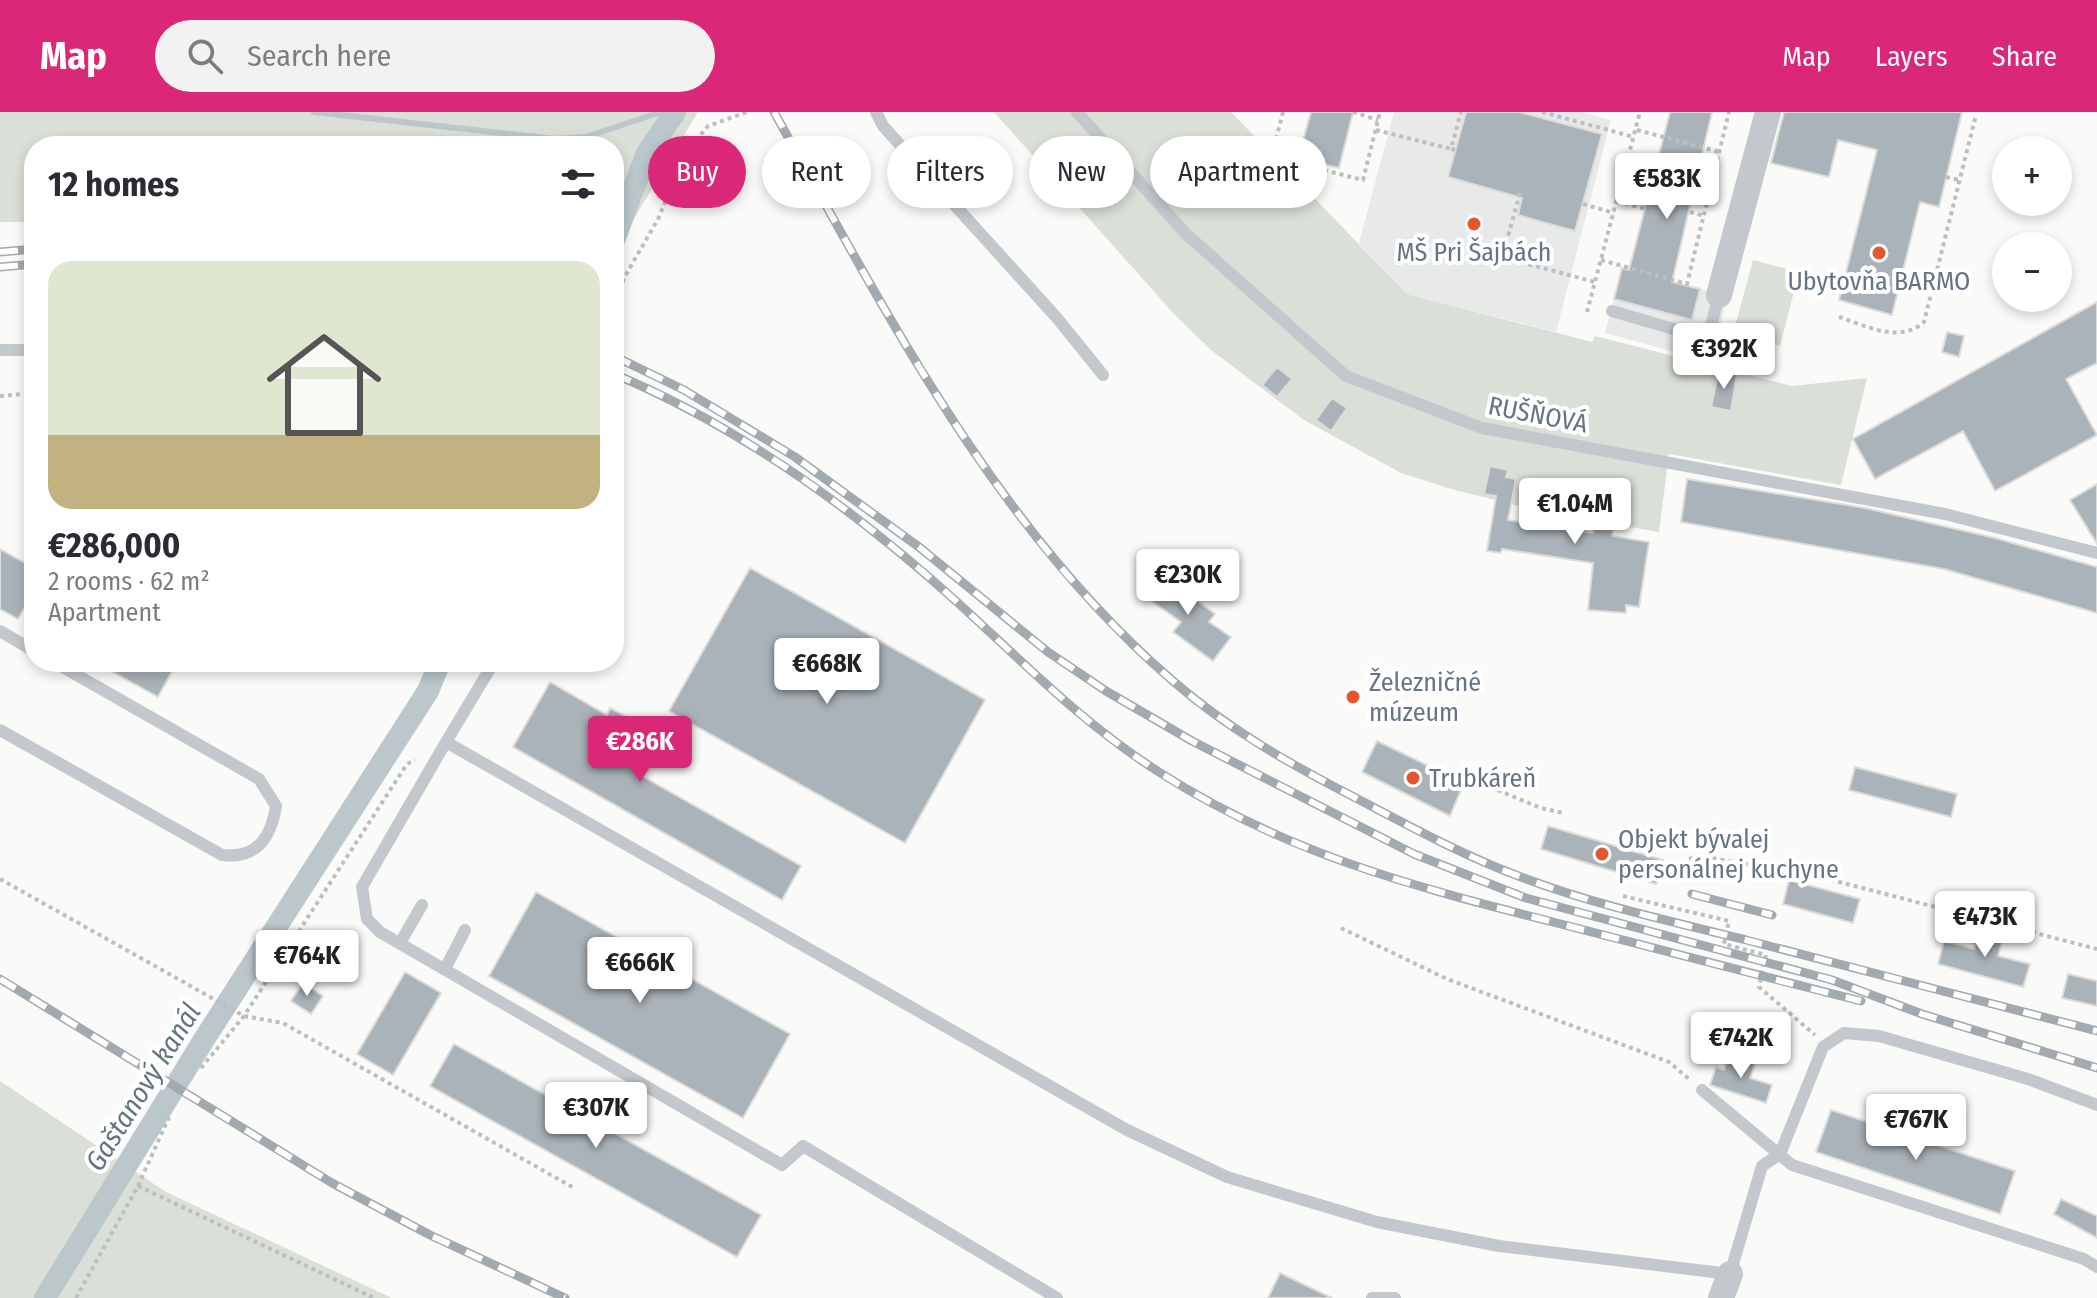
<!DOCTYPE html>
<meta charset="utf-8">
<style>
body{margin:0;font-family:"Fira Sans Condensed",sans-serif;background:#f2f2f3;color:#2b2b33;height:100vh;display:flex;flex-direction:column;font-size:30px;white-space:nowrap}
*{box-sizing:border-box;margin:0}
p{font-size:26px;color:#7c7c81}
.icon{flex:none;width:44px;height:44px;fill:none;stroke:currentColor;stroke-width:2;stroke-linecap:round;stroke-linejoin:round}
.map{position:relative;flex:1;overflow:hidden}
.sheet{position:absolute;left:24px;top:24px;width:600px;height:536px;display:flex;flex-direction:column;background:#fff;border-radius:32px;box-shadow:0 4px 12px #0003}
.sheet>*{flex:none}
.hud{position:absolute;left:648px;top:24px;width:760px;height:72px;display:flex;gap:16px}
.controls{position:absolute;left:1992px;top:24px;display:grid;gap:16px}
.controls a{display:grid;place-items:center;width:80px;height:80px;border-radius:50%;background:#fff;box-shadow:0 4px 12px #0003;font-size:40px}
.price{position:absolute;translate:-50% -68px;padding:0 18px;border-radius:8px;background:#fff;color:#222;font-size:26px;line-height:52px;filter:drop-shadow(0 2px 4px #0008)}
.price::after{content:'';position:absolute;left:50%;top:48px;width:24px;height:18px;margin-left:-12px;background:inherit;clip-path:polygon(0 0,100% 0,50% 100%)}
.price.on{background:#db2777;color:#fff}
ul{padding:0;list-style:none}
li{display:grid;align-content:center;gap:16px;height:424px;padding:0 24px}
li span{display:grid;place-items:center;height:248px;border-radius:24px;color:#555}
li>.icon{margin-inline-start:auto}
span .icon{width:144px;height:144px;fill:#fffc;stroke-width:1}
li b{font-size:34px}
h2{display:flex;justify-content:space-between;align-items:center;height:96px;padding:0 24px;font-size:34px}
.tag{padding:0 28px;border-radius:36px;background:#fff;box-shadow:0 4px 12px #0003;font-size:28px;line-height:72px}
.tag.on{background:#db2777;color:#fff}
header{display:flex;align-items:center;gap:48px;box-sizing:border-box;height:112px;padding:0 40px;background:#db2777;color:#fff}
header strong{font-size:38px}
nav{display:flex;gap:44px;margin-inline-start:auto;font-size:28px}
.search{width:560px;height:72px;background:#f2f2f3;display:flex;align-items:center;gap:20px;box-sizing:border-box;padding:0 28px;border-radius:44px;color:#7c7c81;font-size:30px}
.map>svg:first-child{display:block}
.built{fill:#e8e9e9}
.green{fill:#dadfd7}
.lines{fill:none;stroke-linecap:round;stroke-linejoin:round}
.stream{stroke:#bbc7cb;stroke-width:6}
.canal{stroke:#bbc7cb;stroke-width:22}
.building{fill:#aab3b9;stroke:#dcdcda;stroke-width:2}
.path{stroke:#bbbfc2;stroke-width:4;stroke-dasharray:4 4;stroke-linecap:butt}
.service{stroke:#c3c8cc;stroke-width:12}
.minor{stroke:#c3c8cc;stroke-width:26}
.rail-casing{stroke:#a2aab0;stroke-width:9}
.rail{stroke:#fff;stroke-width:6;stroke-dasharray:18;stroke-linecap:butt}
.poi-dot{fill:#e4572e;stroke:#fff;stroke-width:3}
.labels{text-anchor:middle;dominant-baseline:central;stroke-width:8;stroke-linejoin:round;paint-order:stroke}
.poi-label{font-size:26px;fill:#657683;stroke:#fff;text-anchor:start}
.street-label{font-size:26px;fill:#657683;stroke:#fff}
.water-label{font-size:28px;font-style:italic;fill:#60757c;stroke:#fff}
</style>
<header>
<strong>Map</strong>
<div class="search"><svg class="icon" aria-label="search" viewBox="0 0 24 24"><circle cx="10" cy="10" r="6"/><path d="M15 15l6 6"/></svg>Search here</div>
<nav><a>Map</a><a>Layers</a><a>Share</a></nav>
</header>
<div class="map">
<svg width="2097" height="1186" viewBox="0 0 2097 1186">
<rect width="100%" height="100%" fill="#fafaf8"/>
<path class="built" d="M 1394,0 L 1583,0 L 1611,8 L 1556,220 L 1407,182 L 1359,131 Z
M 1700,177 L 1727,185 L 1712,250 L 1605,221 L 1614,187 L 1691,207 Z"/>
<path class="green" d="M 0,0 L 698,0 L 614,140 L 614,34 L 34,34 L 34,110 L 0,110 Z
M 994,0 L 1231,0 L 1407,182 L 1592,230 L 1595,224 L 1792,274 L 1867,266 L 1841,373 L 1669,342 L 1659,420 L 1539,399 L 1451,377 L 1401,361 L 1304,308 L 1211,238 L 1175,203 Z
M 1753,148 L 1799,160 L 1780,234 L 1733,222 Z
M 0,969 L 166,1080 L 392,1186 L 0,1186 Z"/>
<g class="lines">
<path class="stream" d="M 314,0 L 554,27 L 586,25 L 661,0"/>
<path class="canal" d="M 614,128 L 647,41 L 675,0
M 45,1186 L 205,926 L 428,579 L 440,550"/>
</g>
<path class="building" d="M 1311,0 L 1353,0 L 1339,56 L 1298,46 Z
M 1466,0 L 1519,0 L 1602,22 L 1575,119 L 1518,103 L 1522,86 L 1448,65 Z
M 1670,0 L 1712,0 L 1672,170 L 1700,177 L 1692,208 L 1614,187 L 1622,156 L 1629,158 Z
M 1784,0 L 1962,0 L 1939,95 L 1920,90 L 1892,203 L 1839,188 L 1877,38 L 1838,28 L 1829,65 L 1771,51 Z
M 2097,190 L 2097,251 L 2066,267 L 2097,323 L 1995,379 L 1963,319 L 1875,367 L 1853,327 Z
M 1947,220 L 1964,224 L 1959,245 L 1942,240 Z
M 1277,255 L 1292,267 L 1277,285 L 1262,273 Z
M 1719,258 L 1737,262 L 1731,299 L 1711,295 Z
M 1332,286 L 1347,296 L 1331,319 L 1316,308 Z
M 1490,354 L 1508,358 L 1506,365 L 1516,367 L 1508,408 L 1593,421 L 1599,379 L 1619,382 L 1612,424 L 1649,430 L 1639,495 L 1626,493 L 1626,501 L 1588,498 L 1593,451 L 1502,437 L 1501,441 L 1487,439 L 1496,384 L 1484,382 Z
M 1687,367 L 1865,396 L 1995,426 L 2097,455 L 2097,501 L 1944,457 L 1681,410 Z
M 2097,372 L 2097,432 L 2070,388 Z
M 0,437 L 34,456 L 34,479 L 18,507 L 0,497 Z
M 750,456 L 985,588 L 905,731 L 669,599 Z
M 1159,461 L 1215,502 L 1209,510 L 1231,525 L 1213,549 L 1173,520 L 1181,510 L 1143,483 Z
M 95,550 L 177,550 L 158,585 Z
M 550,570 L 607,603 L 610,596 L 664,626 L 642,664 L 801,754 L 782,788 L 513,635 Z
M 1377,629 L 1464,671 L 1450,704 L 1362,660 Z
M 1855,655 L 1957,682 L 1951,705 L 1849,678 Z
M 1548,714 L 1663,748 L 1656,772 L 1541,737 Z
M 1789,768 L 1860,787 L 1853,811 L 1783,792 Z
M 536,780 L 790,922 L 743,1006 L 489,864 Z
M 1979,816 L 2004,822 L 1998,844 L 2030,852 L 2023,875 L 1938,852 L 1944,829 L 1974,837 Z
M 405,860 L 441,881 L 393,963 L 357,942 Z
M 2068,862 L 2097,869 L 2097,894 L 2062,886 Z
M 303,871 L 323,884 L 311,902 L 291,889 Z
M 454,932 L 761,1103 L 737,1145 L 430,974 Z
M 1729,943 L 1755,952 L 1750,966 L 1772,973 L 1766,991 L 1710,973 L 1716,955 L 1724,958 Z
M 1831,998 L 2015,1059 L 2000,1102 L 1816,1040 Z
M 2061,1087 L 2097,1104 L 2097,1126 L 2054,1102 Z
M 1280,1161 L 1332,1186 L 1268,1186 Z"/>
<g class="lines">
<path class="path" d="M 1283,0 L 1276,27 L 1296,51 L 1363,68 L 1380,0
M 1353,0 L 1378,8
M 1542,0 L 1634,25
M 1376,18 L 1451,37
M 1637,18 L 1720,40
M 1455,38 L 1451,37 L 1461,0
M 1946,65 L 1959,68
M 1520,81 L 1504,139 L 1524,151 L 1595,170
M 1617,89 L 1645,97
M 1583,92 L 1614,101
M 1690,100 L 1704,104
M 1601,148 L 1687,172 L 1729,0
M 1587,200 L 1640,0
M 614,201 L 624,166 L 658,107 L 686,40 L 708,14 L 747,0
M 1839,205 C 1867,214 1899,232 1924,210 L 1976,3
M 0,284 L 34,281
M 1468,666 L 1541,696 L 1563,701
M 1689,747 L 1700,744 L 1824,766 L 2097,837
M 0,767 L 244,904 L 283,911 L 574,1076
M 1623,784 L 1729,809 L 1724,832 L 1766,843 L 1759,875 L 1815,923
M 1341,816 L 1447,867 L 1669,950 L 1689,967
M 201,956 L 244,904 L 407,652 L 415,648
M 138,1074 L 374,1186
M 76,1186 L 138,1074 L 169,1005"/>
<path class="service" d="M 876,0 L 883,14 L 1057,206 L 1103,263
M 1077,0 L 1185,121 L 1346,264 L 1482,316 L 1945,402 L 2097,441
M 1612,199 L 1708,227 L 1719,183
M 0,238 L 34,238
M 0,519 L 34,539
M 494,550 L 446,630 L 1127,1018 L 1227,1065 L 1377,1110 L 1499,1134 L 1730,1162 L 1762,1054 L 1780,1042 L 1823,935 L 1844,921 L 1879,924 L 2028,967 L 2097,993
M 0,618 L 222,743 C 257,747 271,726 276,694 L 259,667 L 54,550
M 446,630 L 362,775 L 367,807 L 380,820 L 782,1053 L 803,1034 L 1057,1186
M 400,831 L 422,793
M 445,857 L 465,818
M 1702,978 L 1792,1053 L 2084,1147 L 2097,1155
M 1372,1186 L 1395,1186"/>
<path class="minor" d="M 1719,183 L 1768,0
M 1721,1186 L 1730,1162"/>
<g class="rail-casing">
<path id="rail" d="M 774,0 C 886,200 996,417 1173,569 C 1227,616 1288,651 1352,684 C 1407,713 1462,743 1521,765 C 1595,793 1674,810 1750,829 C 1866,859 1981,889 2097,919
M 0,140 L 34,137
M 0,155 L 34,152
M 614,244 L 684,278 L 795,345 L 919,435 L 1048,540 L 1106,579 L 1192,629 L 1414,742 L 1526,786 L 1832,868 L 1922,902 L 2097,956
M 614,262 C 741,315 856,399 957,490 C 1023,550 1083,612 1159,660 C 1287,742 1412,774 1557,811 C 1658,837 1760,864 1861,889
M 1692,782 L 1772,803
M 0,867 L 332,1071 L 430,1123 L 565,1186"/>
</g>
<use href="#rail" class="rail"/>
</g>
<g class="poi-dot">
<circle cx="1474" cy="112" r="8"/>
<circle cx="1879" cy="141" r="8"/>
<circle cx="1353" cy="585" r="8"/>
<circle cx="1413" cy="666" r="8"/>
<circle cx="1602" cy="742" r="8"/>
</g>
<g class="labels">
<g class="poi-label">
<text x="1474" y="140" text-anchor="middle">MŠ Pri Šajbách</text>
<text x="1879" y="169" text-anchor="middle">Ubytovňa BARMO</text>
<text x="1369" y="570">Železničné<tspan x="1369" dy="30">múzeum</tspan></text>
<text x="1429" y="666">Trubkáreň</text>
<text x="1618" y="727">Objekt bývalej<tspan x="1618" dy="30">personálnej kuchyne</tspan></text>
</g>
<g class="street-label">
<text transform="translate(1538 303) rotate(11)">RUŠŇOVÁ</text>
</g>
<g class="water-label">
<text transform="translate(143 975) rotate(-58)">Gaštanový kanál</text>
</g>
</g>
</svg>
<div class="controls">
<a>+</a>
<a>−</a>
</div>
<b class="price" style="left:1667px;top:109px">€583K</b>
<b class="price" style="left:1724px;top:279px">€392K</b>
<b class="price" style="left:1575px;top:434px">€1.04M</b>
<b class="price" style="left:1188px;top:505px">€230K</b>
<b class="price" style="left:827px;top:594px">€668K</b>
<b class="price on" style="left:640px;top:672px">€286K</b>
<b class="price" style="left:1985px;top:847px">€473K</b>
<b class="price" style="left:307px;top:886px">€764K</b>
<b class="price" style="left:640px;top:893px">€666K</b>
<b class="price" style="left:1741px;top:968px">€742K</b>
<b class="price" style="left:596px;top:1038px">€307K</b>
<b class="price" style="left:1916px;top:1050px">€767K</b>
<div class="hud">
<a class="tag on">Buy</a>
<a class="tag">Rent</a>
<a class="tag">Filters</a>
<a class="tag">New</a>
<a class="tag">Apartment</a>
</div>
<section class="sheet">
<h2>12 homes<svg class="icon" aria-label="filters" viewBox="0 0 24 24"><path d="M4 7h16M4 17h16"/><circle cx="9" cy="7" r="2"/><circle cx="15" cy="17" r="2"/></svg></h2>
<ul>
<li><span style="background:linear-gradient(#dfe7d0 70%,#c2b280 0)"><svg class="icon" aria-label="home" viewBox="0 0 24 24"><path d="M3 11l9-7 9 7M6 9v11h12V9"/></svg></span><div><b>€286,000</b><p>2 rooms · 62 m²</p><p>Apartment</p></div></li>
</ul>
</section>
</div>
